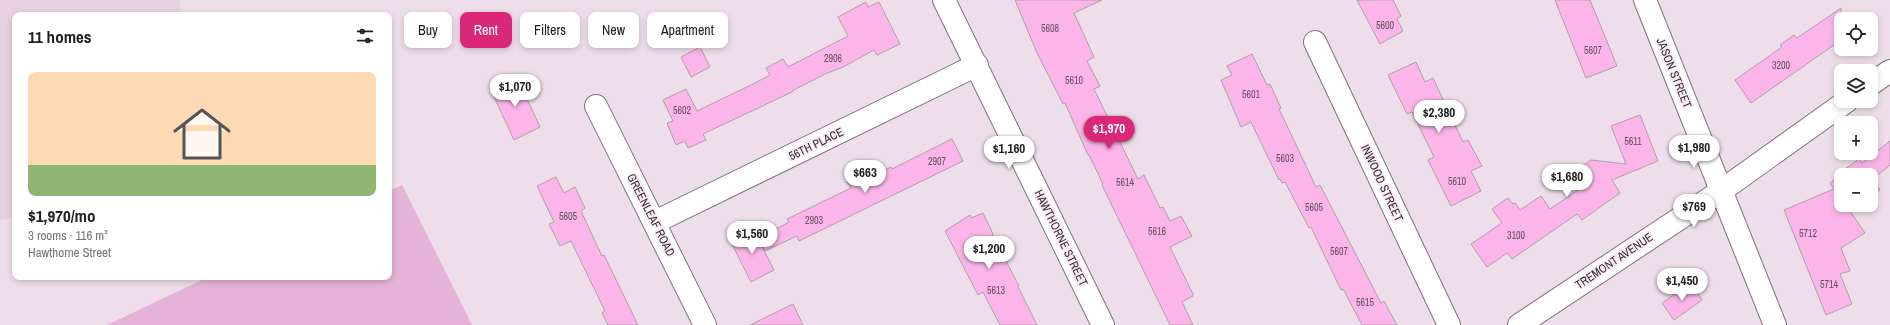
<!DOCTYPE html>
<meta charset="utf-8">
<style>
body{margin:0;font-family:"Archivo Narrow",sans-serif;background:#f2f2f2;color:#202124;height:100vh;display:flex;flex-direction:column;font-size:15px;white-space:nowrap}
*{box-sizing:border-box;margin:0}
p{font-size:13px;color:#757577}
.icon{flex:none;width:22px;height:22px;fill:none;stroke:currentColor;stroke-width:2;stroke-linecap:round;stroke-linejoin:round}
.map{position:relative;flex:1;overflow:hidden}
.sheet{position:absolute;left:12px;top:12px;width:380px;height:268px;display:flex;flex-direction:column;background:#fff;border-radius:8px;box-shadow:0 2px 6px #0003}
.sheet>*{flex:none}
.hud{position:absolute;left:404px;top:12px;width:380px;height:36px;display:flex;gap:8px}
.buttons{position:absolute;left:1834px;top:12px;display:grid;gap:8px}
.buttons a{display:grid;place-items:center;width:44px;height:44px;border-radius:8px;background:#fff;box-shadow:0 2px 6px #0003;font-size:20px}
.price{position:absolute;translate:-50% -34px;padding:0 9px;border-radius:14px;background:#fff;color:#222;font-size:13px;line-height:26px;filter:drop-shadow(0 1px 2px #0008)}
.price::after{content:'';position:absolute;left:50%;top:24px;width:12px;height:9px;margin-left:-6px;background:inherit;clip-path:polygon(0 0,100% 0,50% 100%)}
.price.selected{background:#db2777;color:#fff}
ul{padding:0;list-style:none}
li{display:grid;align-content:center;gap:8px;height:212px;padding:0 16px}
li span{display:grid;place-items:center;height:124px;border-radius:8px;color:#555}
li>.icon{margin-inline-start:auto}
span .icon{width:72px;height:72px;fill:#fffc;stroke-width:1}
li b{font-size:17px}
h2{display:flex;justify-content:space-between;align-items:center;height:48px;padding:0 16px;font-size:17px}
.tag{padding:0 14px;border-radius:8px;background:#fff;box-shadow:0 2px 6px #0003;font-size:14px;line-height:36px}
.tag.selected{background:#db2777;color:#fff}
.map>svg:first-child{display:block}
.built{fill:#e7d1e0}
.green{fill:#e5b3d7}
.building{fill:#fcb5e9;stroke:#ae9fa9}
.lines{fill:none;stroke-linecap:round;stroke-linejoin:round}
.street-casing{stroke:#80717b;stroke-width:24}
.street{stroke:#fff;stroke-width:22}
.labels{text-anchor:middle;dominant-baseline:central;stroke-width:4;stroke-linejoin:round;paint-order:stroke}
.number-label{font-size:10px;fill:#675060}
.street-label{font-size:12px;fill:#352f33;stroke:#fbebf6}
</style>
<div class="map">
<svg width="1890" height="325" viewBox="0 0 1890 325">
<rect width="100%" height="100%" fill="#eedee9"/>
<path class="built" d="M 0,0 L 180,0 L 181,15 L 15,15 L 15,217 L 0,220 Z"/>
<path class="green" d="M 402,185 L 472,325 L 107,325 L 208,277 L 389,277 L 389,191 Z"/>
<path class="building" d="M 1015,0 L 1102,0 L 1074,13 L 1094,57 L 1087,61 L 1100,86 L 1094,89 L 1138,179 L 1144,175 L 1160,208 L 1163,207 L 1170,221 L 1181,216 L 1192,236 L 1170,247 L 1193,294 L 1193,296 L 1182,302 L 1193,325 L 1170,325 L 1102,185 L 1103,184 L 1089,155 L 1088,155 L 1065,103 L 1063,104 L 1037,53 Z
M 1357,0 L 1393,0 L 1401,16 L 1397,19 L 1403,31 L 1380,44 Z
M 1555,0 L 1590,0 L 1617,66 L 1586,78 Z
M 866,2 L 868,7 L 879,2 L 900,44 L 877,55 L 874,50 L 843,67 L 825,74 L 792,91 L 792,92 L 703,134 L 706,140 L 688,148 L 685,141 L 676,145 L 667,123 L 673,121 L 663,100 L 686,89 L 697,111 L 753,84 L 770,75 L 766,68 L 783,59 L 788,67 L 848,36 L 838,17 Z
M 1841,8 L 1841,40 L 1751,103 L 1735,80 L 1782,47 L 1780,45 L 1794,35 L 1797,38 Z
M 700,47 L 710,67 L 691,77 L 681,57 Z
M 1252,54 L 1267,85 L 1270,84 L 1281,108 L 1279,109 L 1316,187 L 1320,185 L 1381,303 L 1384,301 L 1397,325 L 1362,325 L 1343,289 L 1341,290 L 1311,227 L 1309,228 L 1285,182 L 1282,183 L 1280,179 L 1279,180 L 1251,122 L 1241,127 L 1221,80 L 1232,75 L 1227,66 Z
M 1416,62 L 1425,82 L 1433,78 L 1463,142 L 1468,140 L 1482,166 L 1471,171 L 1481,191 L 1451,206 L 1428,160 L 1434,157 L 1412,112 L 1407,114 L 1388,75 Z
M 516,75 L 540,127 L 514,140 L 490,88 Z
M 1640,115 L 1658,161 L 1612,180 L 1620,193 L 1582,220 L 1577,214 L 1512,259 L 1507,253 L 1487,267 L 1471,244 L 1502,223 L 1492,209 L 1508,198 L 1513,204 L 1515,203 L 1520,210 L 1541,196 L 1550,209 L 1578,190 L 1582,166 L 1591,160 L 1626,164 L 1611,126 Z
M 952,139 L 963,161 L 799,241 L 797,236 L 765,251 L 759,238 L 789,222 L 787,219 L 851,188 L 847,182 L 869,171 L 872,177 L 891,167 L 892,169 Z
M 1890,141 L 1890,165 L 1873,179 L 1880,190 L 1871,196 L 1871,175 L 1841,175 L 1841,205 L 1858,205 L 1850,211 L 1865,233 L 1841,248 L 1850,271 L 1840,274 L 1852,304 L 1826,315 L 1784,210 L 1834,189 L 1830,183 L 1839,176 L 1838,174 L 1859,159 L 1862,163 Z
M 556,177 L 564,193 L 575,187 L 585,208 L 581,211 L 602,256 L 604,255 L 638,325 L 608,325 L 602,313 L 605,311 L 571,241 L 560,246 L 549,224 L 554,222 L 537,186 Z
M 983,213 L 993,234 L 992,234 L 1019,286 L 1018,287 L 1037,325 L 1000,325 L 983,292 L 978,295 L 945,231 L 970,215 L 971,218 Z
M 753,229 L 774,270 L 751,282 L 730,240 Z
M 1691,283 L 1702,300 L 1674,320 L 1662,303 Z
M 793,304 L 803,325 L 750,325 Z"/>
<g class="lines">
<g class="street-casing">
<path id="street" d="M 944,0 L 1103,325
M 1645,0 L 1775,325
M 1315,42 L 1449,325
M 1871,84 L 1890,71
M 596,106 L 705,325
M 655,222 L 977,65
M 1519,325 L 1721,191 L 1847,101"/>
</g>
<use href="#street" class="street"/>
</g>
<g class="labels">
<g class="number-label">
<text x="1385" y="25">5600</text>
<text x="1050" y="28">5608</text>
<text x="1593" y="50">5607</text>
<text x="833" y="58">2906</text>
<text x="1781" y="65">3200</text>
<text x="1074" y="80">5610</text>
<text x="1251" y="94">5601</text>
<text x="682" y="110">5602</text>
<text x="1633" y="141">5611</text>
<text x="1285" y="158">5603</text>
<text x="937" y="161">2907</text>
<text x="1457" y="181">5610</text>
<text x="1125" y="182">5614</text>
<text x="1314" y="207">5605</text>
<text x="568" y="216">5605</text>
<text x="814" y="220">2903</text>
<text x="1157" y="231">5616</text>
<text x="1808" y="233">5712</text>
<text x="1516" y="235">3100</text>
<text x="1339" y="251">5607</text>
<text x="1829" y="284">5714</text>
<text x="996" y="290">5613</text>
<text x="1365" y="302">5615</text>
</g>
<g class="street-label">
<text transform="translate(1674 73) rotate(68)">JASON STREET</text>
<text transform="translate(816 144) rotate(-26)">56TH PLACE</text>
<text transform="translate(1382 183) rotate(65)">INWOOD STREET</text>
<text transform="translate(651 215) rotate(63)">GREENLEAF ROAD</text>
<text transform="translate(1061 238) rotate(64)">HAWTHORNE STREET</text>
<text transform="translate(1614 261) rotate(-34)">TREMONT AVENUE</text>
</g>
</g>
</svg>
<div class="buttons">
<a><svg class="icon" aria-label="locate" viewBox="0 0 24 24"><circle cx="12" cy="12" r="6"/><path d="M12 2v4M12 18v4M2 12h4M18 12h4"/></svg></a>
<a><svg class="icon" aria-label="layers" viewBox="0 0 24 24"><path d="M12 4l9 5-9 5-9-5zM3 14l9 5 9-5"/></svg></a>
<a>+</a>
<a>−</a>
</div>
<b class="price" style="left:515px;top:108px">$1,070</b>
<b class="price" style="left:1439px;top:134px">$2,380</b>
<b class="price selected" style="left:1109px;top:150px">$1,970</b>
<b class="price" style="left:1694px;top:169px">$1,980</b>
<b class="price" style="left:1009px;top:170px">$1,160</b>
<b class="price" style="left:865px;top:194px">$663</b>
<b class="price" style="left:1567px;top:198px">$1,680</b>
<b class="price" style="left:1694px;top:228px">$769</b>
<b class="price" style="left:752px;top:255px">$1,560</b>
<b class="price" style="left:989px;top:270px">$1,200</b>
<b class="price" style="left:1682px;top:302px">$1,450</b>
<div class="hud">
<a class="tag">Buy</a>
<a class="tag selected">Rent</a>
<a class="tag">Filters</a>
<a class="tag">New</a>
<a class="tag">Apartment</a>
</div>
<section class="sheet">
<h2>11 homes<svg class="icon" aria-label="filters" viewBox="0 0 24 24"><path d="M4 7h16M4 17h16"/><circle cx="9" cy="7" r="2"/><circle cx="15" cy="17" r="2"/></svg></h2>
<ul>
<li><span style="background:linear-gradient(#ffd9b3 75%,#8fb573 0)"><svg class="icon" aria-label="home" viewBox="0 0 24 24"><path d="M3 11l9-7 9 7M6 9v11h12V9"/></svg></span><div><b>$1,970/mo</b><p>3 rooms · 116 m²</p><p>Hawthorne Street</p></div></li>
</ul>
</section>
</div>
